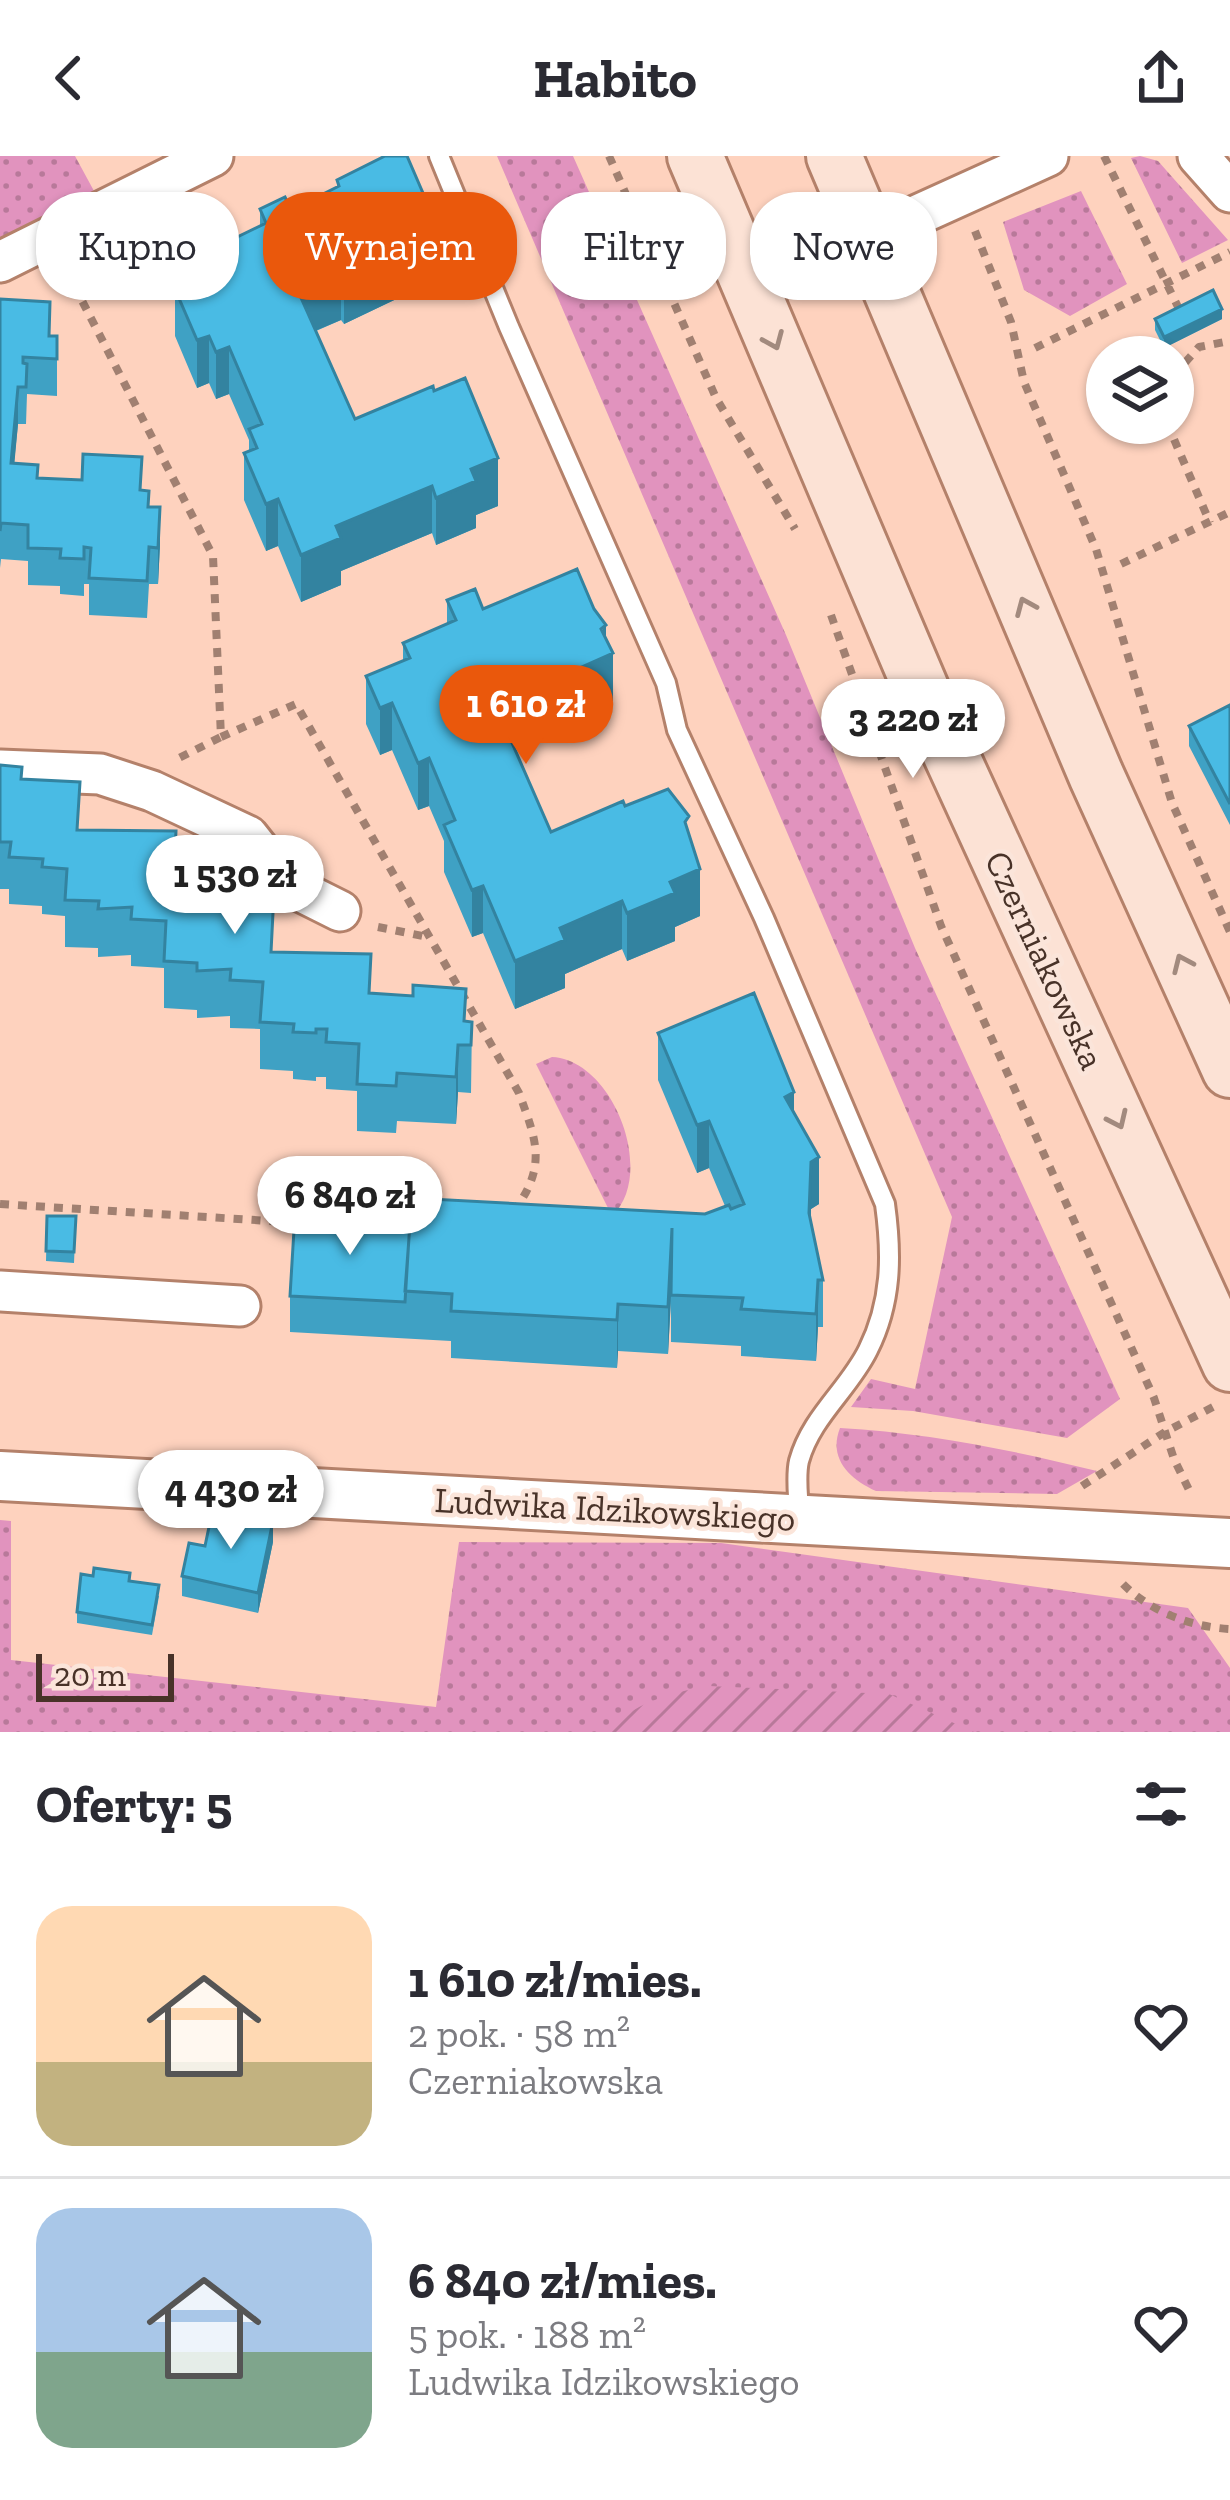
<!DOCTYPE html>
<html lang="pl">
<meta charset="utf-8">
<style>
body{margin:0;font-family:"Zilla Slab",serif;background:#f2f2f3;color:#2b2b33;height:100vh;display:flex;flex-direction:column;font-size:45px;white-space:nowrap}
*{box-sizing:border-box;margin:0}
p{font-size:39px;color:#7c7c81}
.icon{flex:none;width:66px;height:66px;fill:none;stroke:currentColor;stroke-width:2;stroke-linecap:round;stroke-linejoin:round}
.map{position:relative;height:1576px;overflow:hidden}
.panel{display:flex;flex-direction:column;background:#fff;flex:1}
.panel>*{flex:none}
.banner{position:absolute;left:36px;top:36px;width:1158px;height:108px;display:flex;gap:24px}
.controls{position:absolute;left:1086px;top:180px;display:grid;gap:24px}
.controls a{display:grid;place-items:center;width:108px;height:108px;border-radius:50%;background:#fff;box-shadow:0 3px 9px #0004;font-size:60px}
.scale{position:absolute;left:36px;bottom:30px;width:138px;box-sizing:border-box;padding-left:12px;border:6px solid #483228;border-top:0;font-size:33px;line-height:42px;white-space:nowrap;color:#483228;-webkit-text-stroke:9px #fbe5da;paint-order:stroke}
.price{position:absolute;translate:-50% -102px;padding:0 27px;border-radius:42px;background:#fff;color:#222;font-size:39px;line-height:78px;filter:drop-shadow(0 3px 6px #0008)}
.price::after{content:'';position:absolute;left:50%;top:72px;width:36px;height:27px;margin-left:-18px;background:inherit;clip-path:polygon(0 0,100% 0,50% 100%)}
.price.active{background:#ea580c;color:#fff}
ul{padding:0;list-style:none}
li{display:flex;align-items:center;gap:36px;height:300px;padding:0 36px}
li+li{border-top:3px solid #e1e1e2}
li span{display:grid;place-items:center;flex:none;width:336px;height:240px;border-radius:36px;color:#555}
li>.icon{margin-inline-start:auto}
span .icon{width:144px;height:144px;fill:#fffc;stroke-width:1}
li b{font-size:51px}
h2{display:flex;justify-content:space-between;align-items:center;height:144px;padding:0 36px;font-size:51px}
.tag{padding:0 42px;border-radius:48px;background:#fff;box-shadow:0 3px 9px #0004;font-size:42px;line-height:108px}
.tag.active{background:#ea580c;color:#fff}
header{display:flex;justify-content:space-between;align-items:center;height:156px;padding:0 36px;background:#fff;font-size:54px;font-weight:700}
.map>svg:first-child{display:block}
.grass{fill:url(#grass-dots)}
.garden{fill:url(#garden-furrows)}
.lines{fill:none;stroke-linecap:round;stroke-linejoin:round}
.service-casing{stroke:#b4816a;stroke-width:24}
.minor-casing{stroke:#b4816a;stroke-width:45}
.tertiary-casing{stroke:#b4816a;stroke-width:54}
.secondary-casing{stroke:#b4816a;stroke-width:60}
.path{stroke:#a18071;stroke-width:8;stroke-dasharray:9 9;stroke-linecap:butt}
.service{stroke:#fff;stroke-width:18}
.minor{stroke:#fff;stroke-width:39}
.tertiary{stroke:#fff;stroke-width:48}
.secondary{stroke:#fce2d5;stroke-width:54}
.wall{fill:#3fa1c4}
.shaded-wall{fill:#3383a0}
.building{fill:#49bbe4;stroke:#3383a0;stroke-width:3}
.oneway{stroke:#a28a7e}
.labels{text-anchor:middle;dominant-baseline:central;stroke-width:9;stroke-linejoin:round;paint-order:stroke}
.street-label{font-size:36px;fill:#483228;stroke:#fbe5da}
</style>
<header><svg class="icon" aria-label="back" viewBox="0 0 24 24"><path d="M15 5l-7 7 7 7"/></svg>Habito<svg class="icon" aria-label="share" viewBox="0 0 24 24"><path d="M12 15V3M7 8l5-5 5 5M5 13v7h14v-7"/></svg></header>
<div class="map">
<svg width="1230" height="1576" viewBox="0 0 1230 1576">
<defs>
<pattern id="grass-dots" width="8" height="8" patternUnits="userSpaceOnUse" patternTransform="scale(3)"><rect width="8" height="8" fill="#e193be"/><path d="M2 2h.1M6 6h.1" fill="none" stroke="#b8799a" stroke-width="1.8" stroke-linecap="round"/></pattern>
<pattern id="garden-furrows" width="10" height="10" patternUnits="userSpaceOnUse" patternTransform="scale(3)"><rect width="10" height="10" fill="#e193be"/><path d="M-1 1l2-2M0 10L10 0M9 11l2-2" fill="none" stroke="#b8799a"/></pattern>
</defs>
<rect width="100%" height="100%" fill="#fed2be"/>
<path class="grass" d="M 0,0 L 75,0 L 94,35 L 0,83 Z
M 497,0 L 573,0 L 786,479 L 915,792 L 1120,1243 L 1067,1282 L 913,1255 L 851,1251 L 871,1223 L 915,1233 L 952,1061 Z
M 1140,0 L 1158,5 L 1228,84 L 1182,107 L 1131,2 Z
M 1081,35 L 1127,128 L 1070,160 L 1024,134 L 1003,66 Z
M 552,901 C 613,904 657,1017 612,1060 L 536,908 Z
M 840,1272 C 928,1277 1012,1294 1097,1315 L 1057,1338 L 876,1335 C 849,1323 828,1302 840,1272 Z
M 0,1364 L 11,1365 L 11,1504 L 436,1551 L 459,1386 L 721,1387 L 1188,1452 L 1230,1512 L 1230,1576 L 0,1576 Z"/>
<path class="garden" d="M 709,1530 L 889,1538 L 974,1576 L 605,1576 C 634,1547 669,1537 709,1530 Z"/>
<g class="lines">
<g class="service-casing">
<path id="service" d="M 439,0 L 509,171 L 666,527 L 677,574 L 764,762 L 885,1048 C 892,1099 892,1146 868,1194 C 849,1233 811,1261 799,1305 C 795,1322 799,1343 799,1361"/>
</g>
<g class="minor-casing">
<path id="minor" d="M 1198,0 L 1230,36
M 869,81 L 1048,0
M 0,106 L 213,0
M 0,614 L 100,618 L 152,635 L 248,680 L 286,728 L 340,755
M 0,1135 L 240,1150"/>
</g>
<g class="tertiary-casing">
<path id="tertiary" d="M 0,1320 L 1230,1387"/>
</g>
<g class="secondary-casing">
<path id="secondary" d="M 695,0 L 925,542 L 1230,1208
M 834,0 L 1096,619 L 1230,914"/>
</g>
<path class="path" d="M 609,0 L 716,242 L 795,373
M 1104,0 L 1182,159
M 975,75 L 1011,166 L 1024,226 L 1096,393 L 1172,647 L 1230,776
M 78,111 L 77,135 L 213,400 L 221,581 L 179,602
M 1035,192 L 1230,96
M 1173,220 L 1199,191 L 1230,185
M 1167,267 L 1210,367
M 1121,408 L 1230,356
M 831,459 L 941,770 L 1154,1242 L 1174,1303 L 1191,1338
M 221,581 L 296,548 L 519,937 C 537,986 547,1010 514,1055
M 378,771 L 428,781
M 0,1048 L 302,1067
M 1082,1330 L 1165,1276 L 1213,1251
M 1123,1428 C 1151,1456 1191,1471 1230,1473"/>
<use href="#service" class="service"/>
<use href="#minor" class="minor"/>
<use href="#tertiary" class="tertiary"/>
<use href="#secondary" class="secondary"/>
</g>
<path class="wall" d="M 337,24 L 432,74 L 434,125 L 344,168 L 341,164 L 316,175 L 355,263 L 498,350 L 476,359 L 476,372 L 436,389 L 432,377 L 341,415 L 341,429 L 301,446 L 278,390 L 266,395 L 244,344 L 244,297 L 249,295 L 249,284 L 229,238 L 216,243 L 209,227 L 197,232 L 175,180 L 175,133 L 225,112 L 225,87 L 260,70 L 260,53 L 291,54 L 337,31 Z
M 0,143 L 50,180 L 57,180 L 57,240 L 27,238 L 26,268 L 18,268 L 14,307 L 38,322 L 142,334 L 160,388 L 158,428 L 149,428 L 147,462 L 89,459 L 89,428 L 84,428 L 84,440 L 60,438 L 60,430 L 28,429 L 28,405 L 1,403 L 0,412 Z
M 1155,163 L 1222,163 L 1164,192 L 1155,174 Z
M 447,444 L 606,484 L 613,545 L 571,563 L 571,568 L 513,589 L 551,676 L 625,650 L 689,679 L 700,760 L 675,771 L 675,785 L 627,805 L 622,793 L 565,818 L 565,832 L 515,853 L 483,777 L 472,781 L 444,716 L 444,685 L 429,650 L 418,654 L 392,594 L 380,599 L 366,568 L 366,520 L 403,505 L 403,487 L 447,468 Z
M 1230,549 L 1230,669 L 1189,590 L 1189,570 Z
M 0,609 L 22,623 L 80,674 L 274,796 L 371,838 L 472,866 L 471,937 L 458,936 L 456,968 L 397,965 L 396,977 L 357,975 L 357,935 L 326,933 L 326,921 L 316,921 L 316,925 L 293,923 L 293,915 L 260,913 L 260,873 L 230,872 L 230,860 L 197,862 L 197,854 L 164,852 L 164,812 L 131,810 L 131,799 L 98,801 L 98,792 L 65,791 L 65,760 L 42,758 L 42,750 L 9,748 L 9,733 L 0,733 Z
M 658,877 L 794,957 L 819,1048 L 811,1053 L 811,1064 L 823,1124 L 823,1171 L 818,1171 L 816,1205 L 741,1200 L 741,1190 L 671,1186 L 671,1145 L 668,1198 L 618,1195 L 617,1212 L 451,1202 L 451,1185 L 290,1176 L 290,1140 L 410,1065 L 705,1058 L 725,1050 L 709,1012 L 697,1017 L 658,924 Z
M 47,1060 L 76,1060 L 74,1107 L 46,1105 Z
M 273,1386 L 258,1457 L 182,1440 L 182,1420 L 205,1390 Z
M 130,1425 L 159,1440 L 152,1479 L 77,1467 L 77,1456 Z"/>
<path class="shaded-wall" d="M 432,58 L 434,125 L 344,168 L 344,121 L 425,61 Z
M 341,117 L 341,164 L 298,182 L 298,135 Z
M 1222,153 L 1222,163 L 1164,192 L 1164,181 Z
M 209,180 L 209,227 L 197,232 L 197,184 Z
M 229,191 L 229,238 L 216,243 L 216,196 Z
M 18,231 L 18,268 L 11,344 L 11,307 Z
M 498,302 L 498,350 L 476,359 L 476,372 L 436,389 L 436,342 L 471,313 Z
M 432,330 L 432,377 L 341,415 L 341,429 L 301,446 L 301,399 L 336,370 Z
M 278,343 L 278,390 L 266,395 L 266,348 Z
M 160,351 L 160,388 L 158,428 L 158,392 Z
M 606,469 L 606,500 L 613,497 L 613,545 L 571,563 L 571,568 L 495,595 L 495,548 L 568,517 Z
M 392,547 L 392,594 L 380,599 L 380,552 Z
M 429,602 L 429,650 L 418,654 L 418,607 Z
M 176,675 L 176,722 L 173,782 L 173,735 Z
M 700,713 L 700,760 L 675,771 L 675,785 L 627,805 L 627,757 L 670,726 Z
M 483,730 L 483,777 L 472,781 L 472,734 Z
M 622,745 L 622,793 L 565,818 L 565,832 L 515,853 L 515,805 L 560,772 Z
M 458,889 L 458,936 L 456,968 L 456,921 Z
M 794,936 L 794,984 L 785,941 Z
M 709,965 L 709,1012 L 697,1017 L 697,969 Z
M 819,1001 L 819,1048 L 811,1053 L 809,1104 L 811,1006 Z
M 672,1072 L 672,1120 L 668,1198 L 668,1151 Z
M 818,1124 L 818,1171 L 816,1205 L 816,1158 Z
M 618,1148 L 618,1195 L 617,1212 L 617,1164 Z
M 273,1365 L 273,1386 L 258,1457 L 258,1437 Z"/>
<path class="building" d="M 385,0 L 407,0 L 432,58 L 425,61 L 434,78 L 344,121 L 341,117 L 298,135 L 355,263 L 433,230 L 434,235 L 465,222 L 498,302 L 471,313 L 476,325 L 436,342 L 432,330 L 336,370 L 341,382 L 301,399 L 278,343 L 266,348 L 244,297 L 257,292 L 249,273 L 262,268 L 229,191 L 216,196 L 209,180 L 197,184 L 175,133 L 233,108 L 225,87 L 266,67 L 260,53 L 285,41 L 291,54 L 339,30 L 337,24 Z
M 1213,134 L 1222,153 L 1164,181 L 1155,163 Z
M 0,143 L 50,146 L 49,180 L 57,180 L 57,203 L 23,201 L 23,207 L 27,208 L 26,231 L 18,231 L 11,307 L 38,309 L 37,322 L 82,324 L 83,298 L 142,301 L 140,334 L 149,335 L 148,351 L 160,351 L 158,392 L 149,391 L 147,425 L 89,422 L 91,392 L 84,391 L 84,403 L 60,402 L 61,393 L 28,392 L 28,369 L 1,367 L 0,375 Z
M 577,413 L 594,453 L 606,469 L 601,473 L 613,497 L 568,517 L 571,521 L 495,548 L 551,676 L 623,645 L 625,650 L 668,633 L 689,660 L 685,666 L 700,713 L 670,726 L 675,737 L 627,757 L 622,745 L 560,772 L 565,784 L 515,805 L 483,730 L 472,734 L 444,669 L 455,664 L 429,602 L 418,607 L 392,547 L 380,552 L 366,520 L 410,502 L 403,487 L 456,464 L 447,444 L 475,433 L 483,453 Z
M 1230,549 L 1230,648 L 1189,570 Z
M 0,609 L 22,611 L 21,623 L 80,626 L 77,674 L 176,675 L 173,735 L 274,737 L 271,796 L 371,798 L 369,837 L 413,840 L 413,829 L 466,833 L 464,865 L 472,866 L 471,889 L 458,889 L 456,921 L 397,917 L 396,930 L 357,928 L 359,888 L 326,886 L 327,873 L 316,873 L 316,877 L 293,876 L 294,868 L 260,866 L 263,826 L 230,824 L 231,813 L 197,815 L 197,807 L 164,805 L 166,765 L 131,763 L 132,751 L 98,753 L 99,745 L 65,744 L 67,713 L 42,711 L 43,703 L 9,701 L 11,686 L 0,686 Z
M 754,837 L 794,936 L 785,941 L 819,1001 L 811,1006 L 809,1057 L 823,1124 L 818,1124 L 816,1158 L 741,1153 L 743,1142 L 671,1139 L 672,1072 L 668,1151 L 618,1148 L 617,1164 L 451,1155 L 452,1138 L 405,1135 L 412,1042 L 705,1058 L 729,1049 L 731,1053 L 744,1048 L 709,965 L 697,969 L 658,877 Z
M 295,1057 L 410,1065 L 405,1146 L 290,1140 Z
M 47,1060 L 76,1060 L 74,1096 L 46,1095 Z
M 213,1352 L 273,1365 L 258,1437 L 182,1420 L 189,1387 L 205,1390 Z
M 94,1412 L 130,1417 L 129,1425 L 159,1429 L 152,1469 L 77,1456 L 81,1418 L 93,1420 Z"/>
<defs><path id="oneway-chevron" d="M-2-3.5L2.5 0L-2 3.5" fill="none" stroke-width="1.6" stroke-linecap="round" stroke-linejoin="round" transform="scale(3)"/></defs>
<g class="oneway">
<use href="#oneway-chevron" transform="translate(774 185) rotate(67)"/>
<use href="#oneway-chevron" transform="translate(1025 450) rotate(-113)"/>
<use href="#oneway-chevron" transform="translate(1182 807) rotate(-114)"/>
<use href="#oneway-chevron" transform="translate(1118 964) rotate(65)"/>
</g>
<g class="labels">
<g class="street-label">
<text transform="translate(1045 804) rotate(65)">Czerniakowska</text>
<text transform="translate(615 1353) rotate(3)">Ludwika Idzikowskiego</text>
</g>
</g>
</svg>
<div class="controls">
<a><svg class="icon" aria-label="layers" viewBox="0 0 24 24"><path d="M12 4l9 5-9 5-9-5zM3 14l9 5 9-5"/></svg></a>
</div>
<div class="scale">20 m</div>
<b class="price active" style="left:526px;top:611px">1 610 zł</b>
<b class="price" style="left:913px;top:625px">3 220 zł</b>
<b class="price" style="left:235px;top:781px">1 530 zł</b>
<b class="price" style="left:350px;top:1102px">6 840 zł</b>
<b class="price" style="left:231px;top:1396px">4 430 zł</b>
<div class="banner">
<a class="tag">Kupno</a>
<a class="tag active">Wynajem</a>
<a class="tag">Filtry</a>
<a class="tag">Nowe</a>
</div>
</div>
<section class="panel">
<h2>Oferty: 5<svg class="icon" aria-label="filters" viewBox="0 0 24 24"><path d="M4 7h16M4 17h16"/><circle cx="9" cy="7" r="2"/><circle cx="15" cy="17" r="2"/></svg></h2>
<ul>
<li><span style="background:linear-gradient(#ffd9b3 65%,#c2b280 0)"><svg class="icon" aria-label="home" viewBox="0 0 24 24"><path d="M3 11l9-7 9 7M6 9v11h12V9"/></svg></span><div><b>1 610 zł/mies.</b><p>2 pok. · 58 m²</p><p>Czerniakowska</p></div><svg class="icon" aria-label="heart" viewBox="0 0 24 24"><path d="M12 20l-8-8c-3-5 5-10 8-4 3-6 11-1 8 4z"/></svg></li>
<li><span style="background:linear-gradient(#a9c7e8 60%,#7fa58c 0)"><svg class="icon" aria-label="home" viewBox="0 0 24 24"><path d="M3 11l9-7 9 7M6 9v11h12V9"/></svg></span><div><b>6 840 zł/mies.</b><p>5 pok. · 188 m²</p><p>Ludwika Idzikowskiego</p></div><svg class="icon" aria-label="heart" viewBox="0 0 24 24"><path d="M12 20l-8-8c-3-5 5-10 8-4 3-6 11-1 8 4z"/></svg></li>
</ul>
</section>
